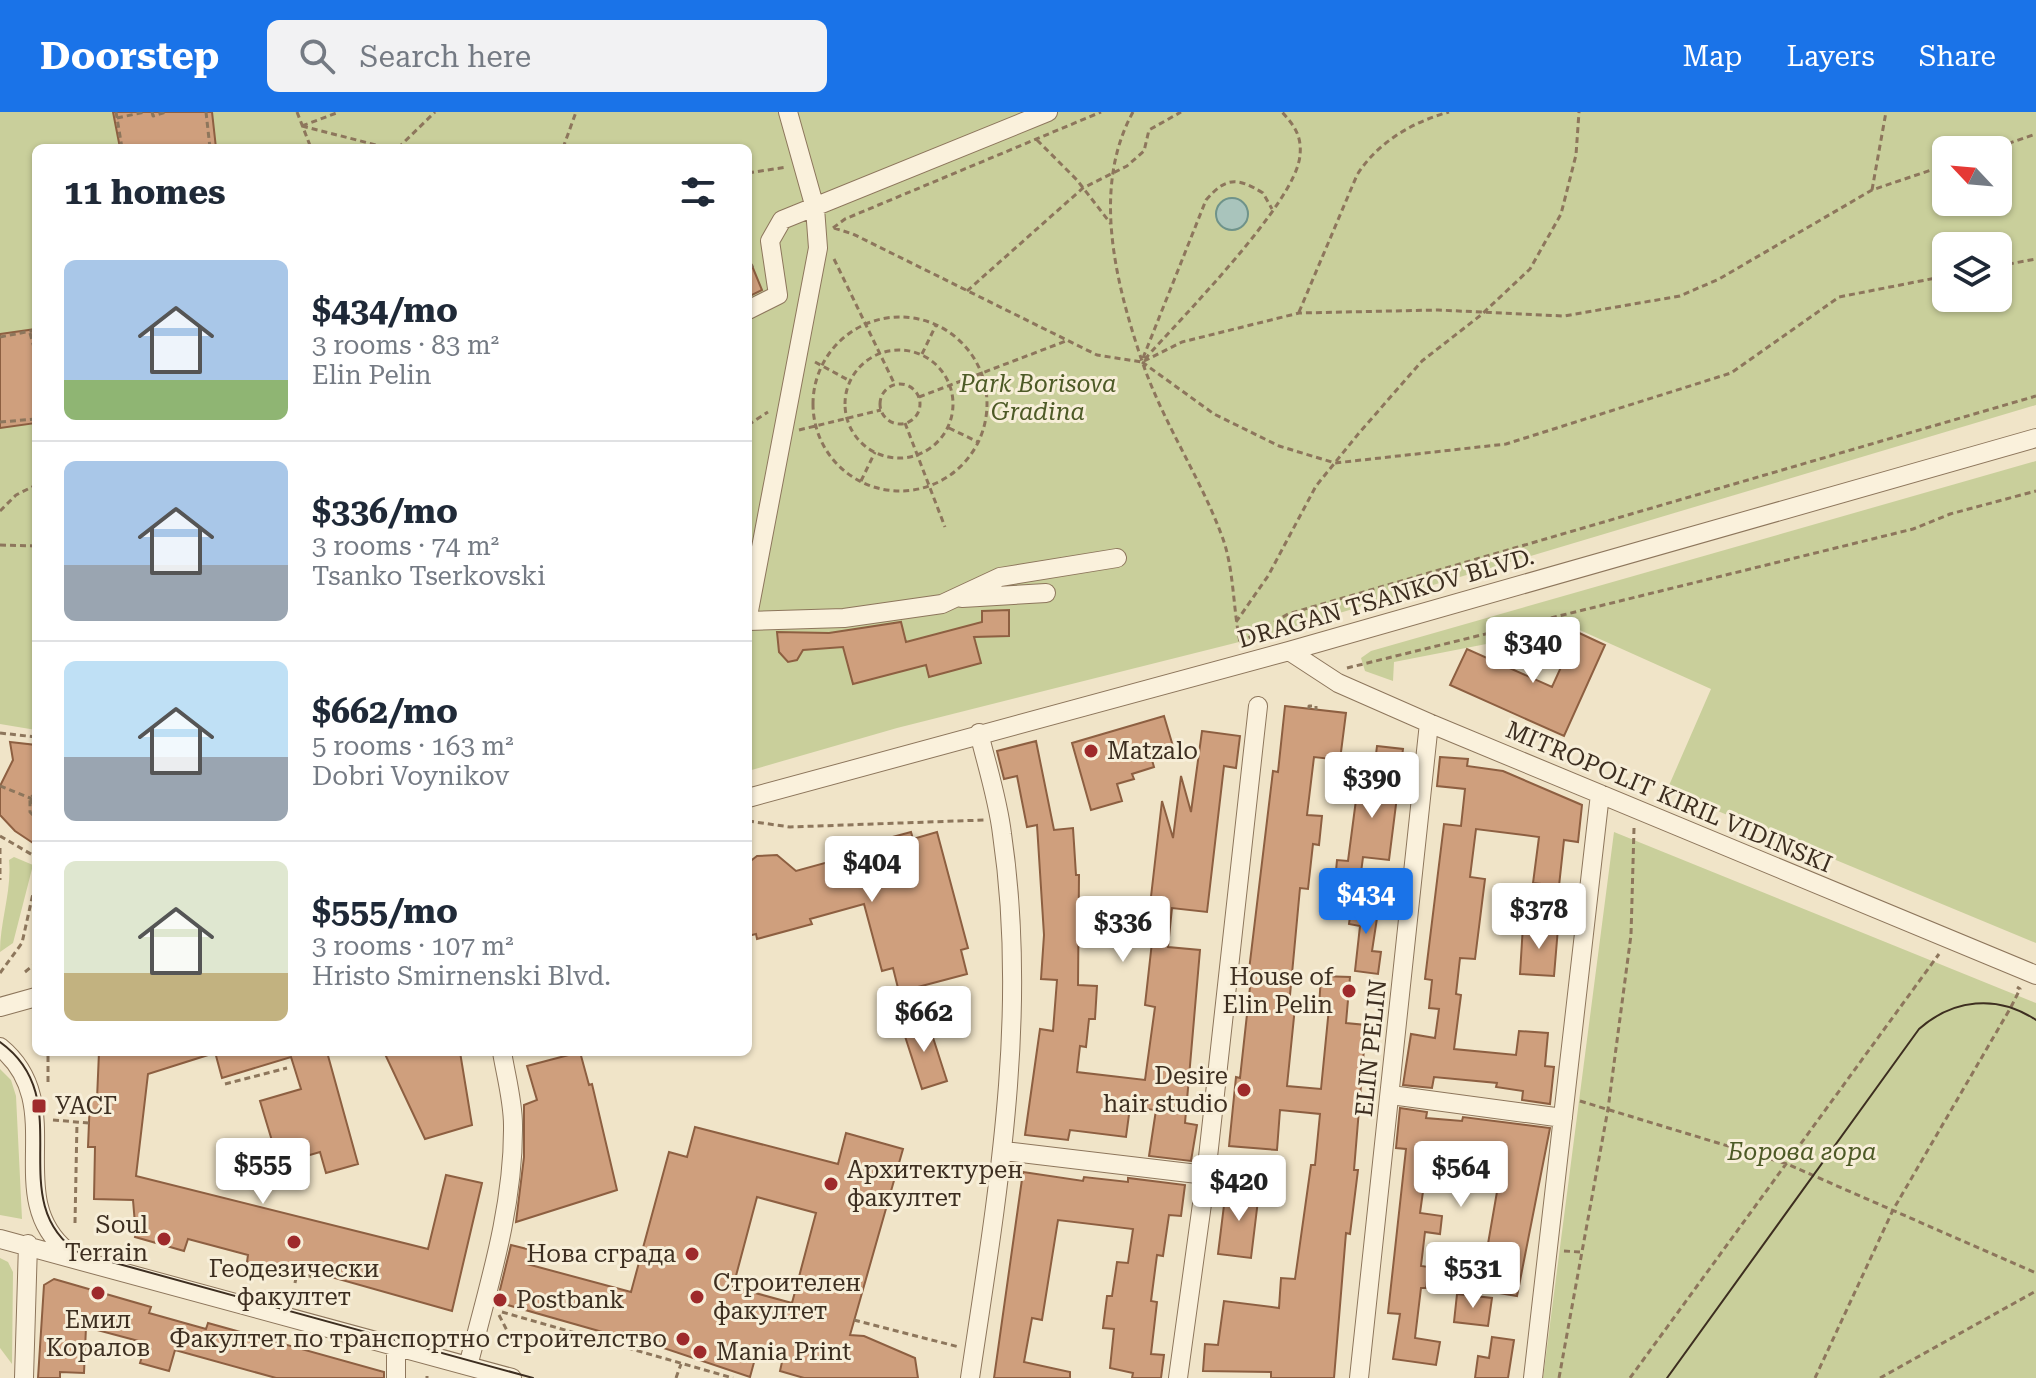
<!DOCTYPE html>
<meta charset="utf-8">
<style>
body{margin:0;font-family:"Roboto Serif",serif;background:#f2f2f3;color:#1f2937;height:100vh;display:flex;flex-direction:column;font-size:30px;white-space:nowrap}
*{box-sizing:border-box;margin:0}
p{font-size:26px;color:#747a83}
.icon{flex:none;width:44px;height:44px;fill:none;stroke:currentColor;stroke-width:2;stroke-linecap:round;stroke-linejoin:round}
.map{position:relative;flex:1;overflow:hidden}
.drawer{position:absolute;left:32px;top:32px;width:720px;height:912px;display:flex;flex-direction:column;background:#fff;border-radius:12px;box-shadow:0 2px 6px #0004}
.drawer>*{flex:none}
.needle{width:52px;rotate:296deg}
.fabs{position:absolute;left:1932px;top:24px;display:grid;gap:16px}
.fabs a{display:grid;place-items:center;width:80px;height:80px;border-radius:12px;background:#fff;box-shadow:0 2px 6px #0004;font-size:40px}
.price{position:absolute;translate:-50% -68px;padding:0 18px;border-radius:8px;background:#fff;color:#222;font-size:26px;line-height:52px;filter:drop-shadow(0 2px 4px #0008)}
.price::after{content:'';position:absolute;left:50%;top:48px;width:24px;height:18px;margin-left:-12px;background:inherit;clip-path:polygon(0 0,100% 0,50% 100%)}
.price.active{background:#1a73e8;color:#fff}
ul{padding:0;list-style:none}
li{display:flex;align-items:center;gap:24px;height:200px;padding:0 32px}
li+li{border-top:2px solid #e0e1e3}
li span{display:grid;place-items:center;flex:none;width:224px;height:160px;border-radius:12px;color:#555}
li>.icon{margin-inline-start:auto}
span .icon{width:96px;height:96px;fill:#fffc;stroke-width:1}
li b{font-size:34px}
h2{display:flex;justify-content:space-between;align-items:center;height:96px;padding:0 32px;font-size:34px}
header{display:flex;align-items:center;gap:48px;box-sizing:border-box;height:112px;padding:0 40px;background:#1a73e8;color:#fff}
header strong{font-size:38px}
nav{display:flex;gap:44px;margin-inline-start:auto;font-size:28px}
.search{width:560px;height:72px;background:#f2f2f3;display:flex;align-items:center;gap:20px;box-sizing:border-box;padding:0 28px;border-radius:12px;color:#747a83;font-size:30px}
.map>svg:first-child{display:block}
.green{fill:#c9cf9b;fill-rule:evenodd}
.water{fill:#a9c4bc;stroke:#6f938a;stroke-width:2}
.building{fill:#cf9f7d;stroke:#8d5f41;stroke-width:2;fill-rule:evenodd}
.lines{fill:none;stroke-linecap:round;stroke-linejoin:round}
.minor-casing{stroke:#8d765c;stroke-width:20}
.path{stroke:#8d765c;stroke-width:3;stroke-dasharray:6 4;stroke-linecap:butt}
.minor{stroke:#faf1dc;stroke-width:18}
.tram{stroke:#3d2e20;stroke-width:2}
.poi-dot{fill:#9e2a2b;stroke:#f7eed8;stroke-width:3}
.labels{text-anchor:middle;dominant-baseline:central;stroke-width:6;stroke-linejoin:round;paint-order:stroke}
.park-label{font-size:24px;font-style:italic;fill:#4d5a26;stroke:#f7eed8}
.street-label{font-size:24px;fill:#3d2e20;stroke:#f7eed8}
.poi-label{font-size:24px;fill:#3d2e20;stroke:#f7eed8;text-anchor:start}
</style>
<header>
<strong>Doorstep</strong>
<div class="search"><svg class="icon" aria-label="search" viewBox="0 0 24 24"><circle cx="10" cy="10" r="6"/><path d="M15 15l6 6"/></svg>Search here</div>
<nav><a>Map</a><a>Layers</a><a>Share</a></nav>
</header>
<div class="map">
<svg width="2036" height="1266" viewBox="0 0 2036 1266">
<rect width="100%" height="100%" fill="#f0e4c8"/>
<path class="green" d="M 0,0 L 2036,0 L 2036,293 L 1259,525 L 897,616 L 748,659 L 748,36 L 36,36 L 36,618 L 0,612 ZM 1946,38 L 1998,38 L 1998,90 L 1946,90 ZM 1946,134 L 1998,134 L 1998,186 L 1946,186 Z
M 2036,349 L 2036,831 L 1667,678 L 1711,577 L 1573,515 L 1394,550 L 1393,569 L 1365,559 L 1361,546 L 1371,539 Z
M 1614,720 L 2036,891 L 2036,1266 L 1543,1266 Z
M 14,745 L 33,753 L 13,831 L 0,840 C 0,809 12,779 9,748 Z
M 0,957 L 11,968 L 16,984 L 22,1107 L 0,1103 Z
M 0,1146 L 8,1150 L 13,1160 L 12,1252 L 0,1236 Z"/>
<path class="water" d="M1216 102a16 16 0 1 1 32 0a16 16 0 1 1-32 0Z"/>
<path class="building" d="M 113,0 L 212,0 L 216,36 L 120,36 Z
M 748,144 L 762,178 L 748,185 Z
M 36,217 L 36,311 L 0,316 L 0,222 Z
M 1009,498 L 1009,524 L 974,525 L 981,551 L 929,565 L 926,553 L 853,572 L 843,535 L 803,538 L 797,548 L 788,550 L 779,540 L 777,520 L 829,521 L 901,510 L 906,530 L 982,510 L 982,499 Z
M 1577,520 L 1605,533 L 1564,624 L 1450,573 L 1467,537 L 1552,575 Z
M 1285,594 L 1346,601 L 1340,648 L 1314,645 L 1307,703 L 1322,704 L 1319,733 L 1313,732 L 1308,777 L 1300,776 L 1289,894 L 1295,895 L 1287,974 L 1321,977 L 1329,896 L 1319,895 L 1321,864 L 1350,865 L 1346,911 L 1366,913 L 1354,1058 L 1358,1058 L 1350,1122 L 1346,1121 L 1334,1266 L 1271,1266 L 1271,1260 L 1203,1259 L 1205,1232 L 1218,1233 L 1224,1189 L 1279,1196 L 1281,1166 L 1295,1167 L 1311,1053 L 1315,1053 L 1320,1002 L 1280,998 L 1277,1038 L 1229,1034 L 1236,965 L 1240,966 L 1250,875 L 1247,875 L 1273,659 L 1278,660 Z
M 1164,604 L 1175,641 L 1152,648 L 1154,655 L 1132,662 L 1134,667 L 1117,672 L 1122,689 L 1091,698 L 1072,631 Z
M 1202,619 L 1240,624 L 1236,656 L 1224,654 L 1207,800 L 1172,796 L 1168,835 L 1200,838 L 1185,1011 L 1197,1013 L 1191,1049 L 1149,1044 L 1156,998 L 1130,995 L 1126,1025 L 1070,1018 L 1068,1028 L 1025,1023 L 1040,917 L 1053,919 L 1057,868 L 1041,867 L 1044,823 L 1037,713 L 1027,715 L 1017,664 L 1004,667 L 997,639 L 1036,629 L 1054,718 L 1073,716 L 1076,763 L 1079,763 L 1078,873 L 1097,874 L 1095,907 L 1089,907 L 1086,935 L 1080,934 L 1077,960 L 1145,968 L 1155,895 L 1145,893 L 1152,830 L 1142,829 L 1145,801 L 1149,802 L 1162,689 L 1173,726 L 1181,664 L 1191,700 Z
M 10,630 L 36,633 L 36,733 L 15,719 L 0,703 L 0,674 L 13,648 Z
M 1377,634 L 1403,637 L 1389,748 L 1363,745 L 1358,784 L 1334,781 L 1337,748 L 1348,749 L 1359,665 L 1373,667 Z
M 1440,645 L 1468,647 L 1467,654 L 1503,659 L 1582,693 L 1578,730 L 1564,728 L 1559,774 L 1533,771 L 1539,725 L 1476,717 L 1470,765 L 1485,767 L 1475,847 L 1460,846 L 1456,882 L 1461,883 L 1454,937 L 1516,943 L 1519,919 L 1548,921 L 1545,954 L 1554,955 L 1550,992 L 1522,988 L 1523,979 L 1496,975 L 1497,971 L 1434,965 L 1432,976 L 1403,973 L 1411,922 L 1435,926 L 1439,897 L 1429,896 L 1432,868 L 1425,867 L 1444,712 L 1461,714 L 1465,677 L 1437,674 Z
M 911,720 L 913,727 L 937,720 L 968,836 L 961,838 L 967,862 L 899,880 L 893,856 L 882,859 L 864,792 L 810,807 L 812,812 L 757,827 L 756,822 L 748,824 L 748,751 L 757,744 L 777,743 L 796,759 L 876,737 L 874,730 Z
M 1352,789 L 1379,793 L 1372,839 L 1381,840 L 1378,862 L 1355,859 L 1360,814 L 1349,812 Z
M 1523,813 L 1558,816 L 1554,864 L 1520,862 Z
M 927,907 L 947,969 L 922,977 L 902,915 Z
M 99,940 L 207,940 L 208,943 L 148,962 L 136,1064 L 428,1137 L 446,1063 L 482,1071 L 452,1199 L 296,1155 L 294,1162 L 247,1150 L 248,1143 L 188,1127 L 184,1139 L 135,1125 L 138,1113 L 135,1112 L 133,1088 L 94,1087 L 95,1035 L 88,1035 L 90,986 L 97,987 Z
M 215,940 L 327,940 L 358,1052 L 326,1061 L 320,1040 L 279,1052 L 260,989 L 301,977 L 291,945 L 222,966 Z
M 384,940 L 460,940 L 472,1013 L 425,1027 Z
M 580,940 L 589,973 L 592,972 L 617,1078 L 516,1110 L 524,1045 L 524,993 L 537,988 L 527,954 Z
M 1400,996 L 1427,1000 L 1426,1006 L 1462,1009 L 1463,1005 L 1550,1016 L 1517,1184 L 1493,1180 L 1497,1157 L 1484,1155 L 1503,1045 L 1445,1037 L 1440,1067 L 1425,1065 L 1420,1101 L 1442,1104 L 1440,1122 L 1425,1120 L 1421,1154 L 1429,1155 L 1426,1176 L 1421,1176 L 1415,1226 L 1440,1230 L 1436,1253 L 1393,1247 L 1400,1202 L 1388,1201 L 1406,1037 L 1396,1036 Z
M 695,1015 L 838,1052 L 846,1021 L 903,1037 L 850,1223 L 864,1224 L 915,1246 L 918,1266 L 804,1266 L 780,1259 L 782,1250 L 756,1243 L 750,1265 L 628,1224 L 627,1227 L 497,1190 L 511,1133 L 531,1138 L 527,1152 L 631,1180 L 669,1040 L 687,1045 ZM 757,1085 L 816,1101 L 792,1191 L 733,1175 Z
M 1023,1060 L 1083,1069 L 1084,1065 L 1128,1070 L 1128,1066 L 1185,1073 L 1181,1104 L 1169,1103 L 1163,1144 L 1157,1143 L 1151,1189 L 1157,1190 L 1151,1242 L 1164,1243 L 1161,1266 L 1132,1266 L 1133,1261 L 1110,1256 L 1114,1217 L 1103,1216 L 1107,1184 L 1112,1184 L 1117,1150 L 1128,1151 L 1133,1117 L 1058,1108 L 1042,1208 L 1032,1206 L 1024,1250 L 1070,1260 L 1070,1266 L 994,1266 Z
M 1226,1077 L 1259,1080 L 1251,1146 L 1218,1142 Z
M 54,1167 L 151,1195 L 149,1201 L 206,1217 L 208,1211 L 384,1260 L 384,1266 L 276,1266 L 175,1238 L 169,1259 L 140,1251 L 146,1231 L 86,1215 L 84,1261 L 60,1260 L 60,1266 L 38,1266 L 44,1173 Z
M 1457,1182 L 1492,1186 L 1488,1214 L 1454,1210 Z
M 1492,1225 L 1514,1228 L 1508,1266 L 1475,1266 L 1478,1244 L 1489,1246 Z"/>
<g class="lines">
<g class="minor-casing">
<path id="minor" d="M 748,198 L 778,183 L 770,129 L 782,108 L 1048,0
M 962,486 L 1046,481
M 748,504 L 818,136 L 815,96 L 788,0
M 748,509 L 844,506 L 942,492 L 1000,465 L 1117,446
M 1289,539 L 1338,571 L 1429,611 L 2036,863
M 748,686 L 1289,539 L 2036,326
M 0,895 L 36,885
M 0,935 C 71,993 0,1084 67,1139
M 1391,983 L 1563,1006
M 1004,1039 L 1206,1063
M 0,1127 L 512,1266
M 396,1234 L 396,1266
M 468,1254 C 488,1176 514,1095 513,1013 C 513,989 506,964 502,940
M 24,1266 L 28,1132
M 970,1266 C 997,1085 1029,905 1002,722 C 998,688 987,654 979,621
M 1178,1266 L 1206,1063 L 1258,594
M 1359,1266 L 1429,611
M 1533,1266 L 1600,682"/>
</g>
<path class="path" d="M 116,0 L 122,36
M 152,0 L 153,4 L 166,0
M 206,0 L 210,36
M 297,0 L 311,36
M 1133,0 C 1091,76 1116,172 1142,249 C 1163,311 1201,366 1223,427 C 1234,458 1233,497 1240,530
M 117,6 L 145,0
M 302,14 L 388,36
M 302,14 L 339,0
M 1037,28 L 1077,68 L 1111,112
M 398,36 L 435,0
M 563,36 L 576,0
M 1989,38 L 2036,22
M 748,61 L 787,55
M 1872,78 L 1886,0
M 833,116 L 845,107 L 1101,0
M 834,116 L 853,122 L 1097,243 L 1142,250 L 1182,230 L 1299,201 L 1438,198 L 1564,204 L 1680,184 L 1719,167 L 1872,78 L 1946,53
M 834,147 L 895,273
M 1998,154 L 2036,147
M 748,156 L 757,152
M 967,179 L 1083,76 L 1127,54 L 1144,39 L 1149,18 L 1181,0
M 1299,200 L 1357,63 C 1377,31 1412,10 1449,0
M813 292a87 87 0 1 1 174 0a87 87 0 1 1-174 0Z
M 30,221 L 36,243
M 0,225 L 36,218
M845 292a54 54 0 1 1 108 0a54 54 0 1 1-108 0Z
M 922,242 L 936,213
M 1143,246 L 1206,88 C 1226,65 1237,65 1263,81 L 1272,97
M 1145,247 C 1179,208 1297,90 1300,43 C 1302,24 1294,13 1282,0
M 815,250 L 850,269
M 1142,250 L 1214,302 L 1279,334 L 1335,351 L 1506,332 L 1731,261 L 1839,185 L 1946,164
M 36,259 L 36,260
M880 292a20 20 0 1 1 40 0a20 20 0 1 1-40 0Z
M 919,285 L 1066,229
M 0,310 L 36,307
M 905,311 L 945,415
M 748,313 L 768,300
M 949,316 L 978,330
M 799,318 L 881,298
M 861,369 L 875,340
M 0,399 L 16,383 L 36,373
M 0,433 L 36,434
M 1236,510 L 1268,464 L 1316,374 L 1359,321 L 1422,249 L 1481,203 L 1530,157 L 1561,102 L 1576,43 L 1579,0
M 1240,531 L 1288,502 L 2036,284
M 1347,556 L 1913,417 L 1950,402 L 2036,379
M 1309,597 L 1309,594 L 1316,594 L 1316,598
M 0,621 L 36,625
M 0,674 L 30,686 L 36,692
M 36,681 L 30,686 L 30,700 L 36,706
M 32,689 L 36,697
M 748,709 L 790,715 L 984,708
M 36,715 L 36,714
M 0,724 L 36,745
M 0,736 L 0,768
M 25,860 L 36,851
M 0,861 L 22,831 L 36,768
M 48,970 L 48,940
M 225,972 L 287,956
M 1580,989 L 1787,1052 L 2036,1161
M 53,1008 L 89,1011
M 75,1111 L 77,1010
M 1564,1139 L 1580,1140
M 295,1171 L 297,1161 L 313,1165
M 502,1200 L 733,1266
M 499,1203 L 515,1234
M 854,1208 L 959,1235
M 427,1266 L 427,1264
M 676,1266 L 681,1252
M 1559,1266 L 1608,997 L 1631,823 L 1634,716
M 1630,1266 L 1939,842
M 1815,1266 L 1893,1098 L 2011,895 L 2020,877 L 2017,875
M 1880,1266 L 2036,1179"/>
<use href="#minor" class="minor"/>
<path class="tram" d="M 0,930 C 81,988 0,1088 79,1141 L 533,1266
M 1667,1266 L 1919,917 C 1953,887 1997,882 2036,908"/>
</g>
<g class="poi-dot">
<circle cx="1091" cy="639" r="8"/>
<circle cx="1349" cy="879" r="8"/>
<circle cx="1244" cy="978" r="8"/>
<rect x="31" y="986" width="16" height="16" rx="4"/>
<circle cx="831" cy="1072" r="8"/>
<circle cx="164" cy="1127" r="8"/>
<circle cx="294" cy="1130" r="8"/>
<circle cx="692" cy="1142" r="8"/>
<circle cx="98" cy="1181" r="8"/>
<circle cx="697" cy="1185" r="8"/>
<circle cx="500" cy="1188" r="8"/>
<circle cx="683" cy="1227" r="8"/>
<circle cx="700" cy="1240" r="8"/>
</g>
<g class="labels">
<g class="park-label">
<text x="1038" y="272">Park Borisova<tspan x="1038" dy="28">Gradina</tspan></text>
<text x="1802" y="1040">Борова гора</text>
</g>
<g class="street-label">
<text transform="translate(1386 486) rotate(-16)">DRAGAN TSANKOV BLVD.</text>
<text transform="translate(1669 685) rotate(23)">MITROPOLIT KIRIL VIDINSKI</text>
<text transform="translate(1371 936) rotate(-84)">ELIN PELIN</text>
</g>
<g class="poi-label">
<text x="1107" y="639">Matzalo</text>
<text x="1333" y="865" text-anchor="end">House of<tspan x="1333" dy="28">Elin Pelin</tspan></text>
<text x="1228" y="964" text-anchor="end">Desire<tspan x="1228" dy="28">hair studio</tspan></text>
<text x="55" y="994">УАСГ</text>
<text x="847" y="1058">Архитектурен<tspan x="847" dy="28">факултет</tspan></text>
<text x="148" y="1113" text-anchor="end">Soul<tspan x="148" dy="28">Terrain</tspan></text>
<text x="676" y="1142" text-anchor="end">Нова сграда</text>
<text x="294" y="1157" text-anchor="middle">Геодезически<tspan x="294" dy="28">факултет</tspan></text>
<text x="713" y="1171">Строителен<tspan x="713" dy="28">факултет</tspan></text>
<text x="516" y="1188">Postbank</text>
<text x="98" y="1208" text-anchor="middle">Емил<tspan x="98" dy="28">Коралов</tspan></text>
<text x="667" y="1227" text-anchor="end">Факултет по транспортно строителство</text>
<text x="716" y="1240">Mania Print</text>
</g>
</g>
</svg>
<div class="fabs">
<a><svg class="needle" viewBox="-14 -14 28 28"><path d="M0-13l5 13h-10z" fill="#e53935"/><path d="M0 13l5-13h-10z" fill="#747a83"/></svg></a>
<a><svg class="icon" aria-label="layers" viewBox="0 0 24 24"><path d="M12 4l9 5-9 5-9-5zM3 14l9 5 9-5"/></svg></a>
</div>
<b class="price" style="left:1533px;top:573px">$340</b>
<b class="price" style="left:1372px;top:708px">$390</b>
<b class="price" style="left:872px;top:792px">$404</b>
<b class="price active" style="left:1366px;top:824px">$434</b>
<b class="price" style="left:1539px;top:839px">$378</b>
<b class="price" style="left:1123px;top:852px">$336</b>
<b class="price" style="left:924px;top:942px">$662</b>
<b class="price" style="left:263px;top:1094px">$555</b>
<b class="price" style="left:1461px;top:1097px">$564</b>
<b class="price" style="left:1239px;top:1111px">$420</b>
<b class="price" style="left:1473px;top:1198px">$531</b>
<section class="drawer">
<h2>11 homes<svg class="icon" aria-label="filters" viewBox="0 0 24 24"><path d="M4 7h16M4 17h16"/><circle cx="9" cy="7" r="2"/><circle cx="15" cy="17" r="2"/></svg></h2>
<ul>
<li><span style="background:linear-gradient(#a9c7e8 75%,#8fb573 0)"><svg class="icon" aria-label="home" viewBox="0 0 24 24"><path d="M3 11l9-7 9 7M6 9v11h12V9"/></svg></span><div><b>$434/mo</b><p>3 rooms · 83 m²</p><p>Elin Pelin</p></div></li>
<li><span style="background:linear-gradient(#a9c7e8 65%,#9aa5b1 0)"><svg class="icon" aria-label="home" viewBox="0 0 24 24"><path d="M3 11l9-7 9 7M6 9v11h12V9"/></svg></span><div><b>$336/mo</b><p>3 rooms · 74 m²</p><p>Tsanko Tserkovski</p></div></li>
<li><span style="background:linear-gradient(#bfe0f5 60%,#9aa5b1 0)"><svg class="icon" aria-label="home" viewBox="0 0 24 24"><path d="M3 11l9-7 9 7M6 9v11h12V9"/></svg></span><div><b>$662/mo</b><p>5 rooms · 163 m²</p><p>Dobri Voynikov</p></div></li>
<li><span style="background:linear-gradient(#dfe7d0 70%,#c2b280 0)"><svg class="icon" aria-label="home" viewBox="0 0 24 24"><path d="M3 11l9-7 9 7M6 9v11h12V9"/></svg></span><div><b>$555/mo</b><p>3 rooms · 107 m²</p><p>Hristo Smirnenski Blvd.</p></div></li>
</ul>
</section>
</div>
